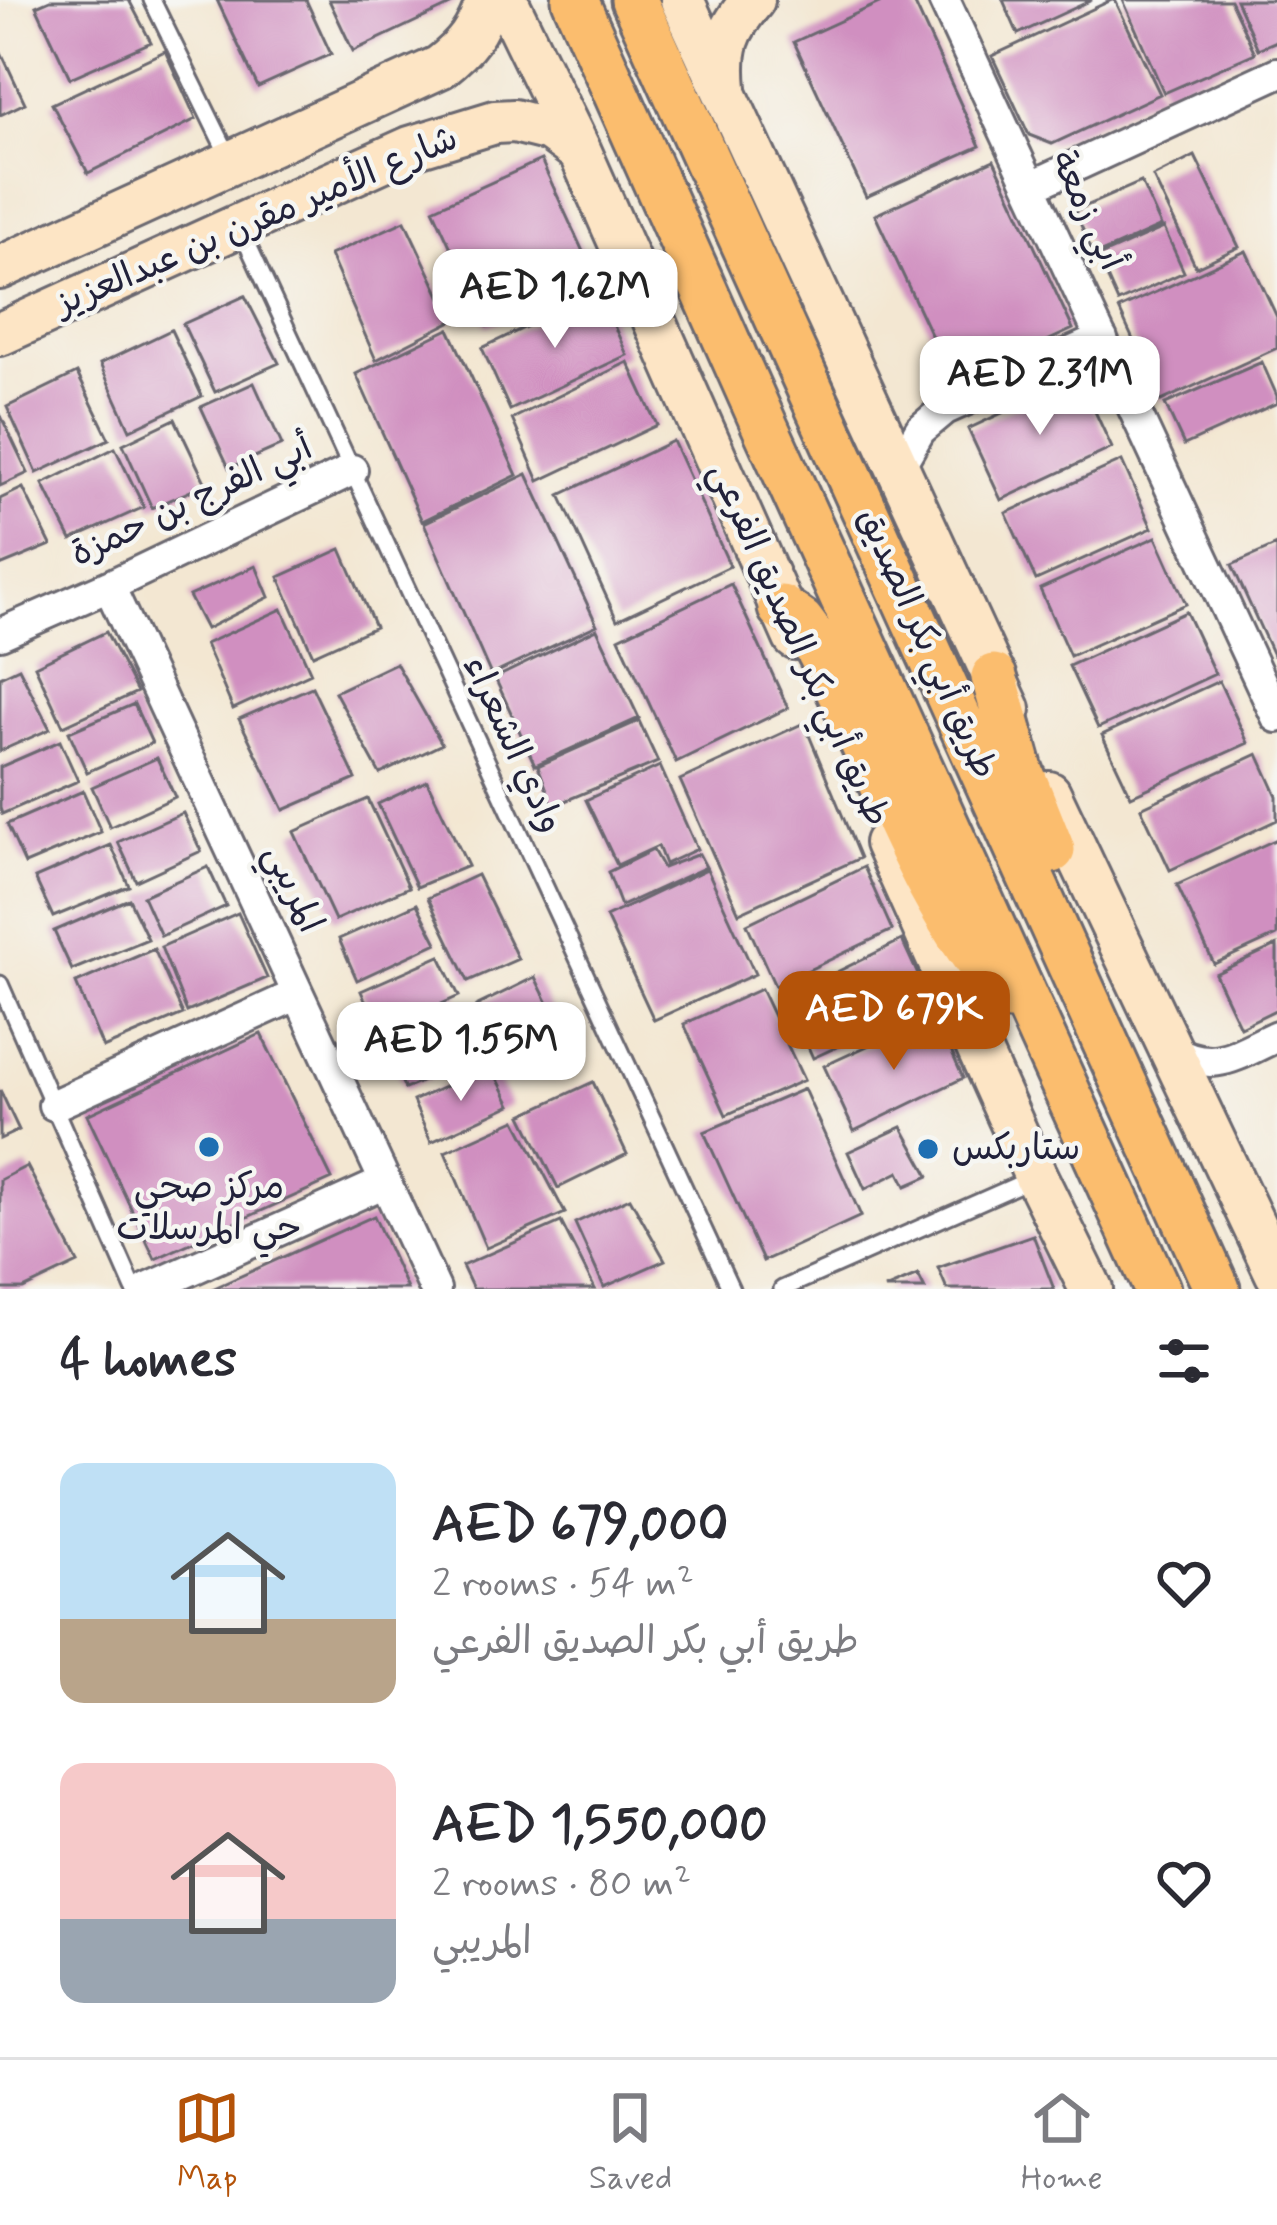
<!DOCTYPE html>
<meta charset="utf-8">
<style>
body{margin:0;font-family:Mynerve,"Playpen Sans Arabic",sans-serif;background:#f7f7f7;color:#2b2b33;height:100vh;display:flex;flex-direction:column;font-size:45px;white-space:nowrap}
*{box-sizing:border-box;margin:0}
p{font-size:39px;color:#7c7c81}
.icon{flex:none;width:66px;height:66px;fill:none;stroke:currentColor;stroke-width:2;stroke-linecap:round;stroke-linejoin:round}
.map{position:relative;height:1289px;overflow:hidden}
.sheet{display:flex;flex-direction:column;background:#fff;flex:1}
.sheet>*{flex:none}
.price{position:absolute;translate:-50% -102px;padding:0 27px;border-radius:24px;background:#fff;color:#222;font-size:39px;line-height:78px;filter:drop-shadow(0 3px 6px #0008)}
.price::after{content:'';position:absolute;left:50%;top:72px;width:36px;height:27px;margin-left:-18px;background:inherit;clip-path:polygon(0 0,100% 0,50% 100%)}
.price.selected{background:#b45309;color:#fff}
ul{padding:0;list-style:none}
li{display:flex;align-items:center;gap:36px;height:300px;padding:0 60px}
li span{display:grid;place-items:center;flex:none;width:336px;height:240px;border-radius:24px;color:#555}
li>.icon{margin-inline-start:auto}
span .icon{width:144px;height:144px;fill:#fffc;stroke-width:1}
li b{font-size:51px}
h2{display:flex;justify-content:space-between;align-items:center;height:144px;padding:0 60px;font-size:51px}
.tab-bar{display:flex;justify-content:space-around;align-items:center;height:168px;border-top:3px solid #e1e1e2;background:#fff;font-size:33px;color:#7c7c81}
.tab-bar a{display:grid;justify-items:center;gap:6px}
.tab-bar .selected{color:#b45309}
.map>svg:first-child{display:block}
.building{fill:#d08fc0}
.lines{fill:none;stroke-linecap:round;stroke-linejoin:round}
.lane-casing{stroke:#6b6770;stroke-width:21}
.street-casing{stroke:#6b6770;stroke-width:36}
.secondary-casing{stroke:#6b6770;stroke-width:48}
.primary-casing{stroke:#6b6770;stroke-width:51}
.lane{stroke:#fff;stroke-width:15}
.street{stroke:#fff;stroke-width:30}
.secondary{stroke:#fde5c5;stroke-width:42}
.primary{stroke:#fbbd6e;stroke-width:45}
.poi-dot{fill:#1f6fb2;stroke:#f6f6f2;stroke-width:4.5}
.labels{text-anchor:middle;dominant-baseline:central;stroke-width:9;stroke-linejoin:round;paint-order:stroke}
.street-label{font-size:36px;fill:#22223b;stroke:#f6f6f2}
.poi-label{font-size:36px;fill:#22223b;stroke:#f6f6f2;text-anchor:start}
</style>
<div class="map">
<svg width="1277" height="1289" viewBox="0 0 1277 1289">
<rect width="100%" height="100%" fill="#f6f6f2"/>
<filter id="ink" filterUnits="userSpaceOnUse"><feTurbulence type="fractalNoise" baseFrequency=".00833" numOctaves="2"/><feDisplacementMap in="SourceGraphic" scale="24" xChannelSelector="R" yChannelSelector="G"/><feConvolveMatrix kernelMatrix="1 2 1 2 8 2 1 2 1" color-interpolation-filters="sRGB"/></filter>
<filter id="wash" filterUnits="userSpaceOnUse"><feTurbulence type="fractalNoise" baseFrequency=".004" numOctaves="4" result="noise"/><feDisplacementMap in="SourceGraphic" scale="48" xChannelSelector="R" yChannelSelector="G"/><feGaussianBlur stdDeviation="2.7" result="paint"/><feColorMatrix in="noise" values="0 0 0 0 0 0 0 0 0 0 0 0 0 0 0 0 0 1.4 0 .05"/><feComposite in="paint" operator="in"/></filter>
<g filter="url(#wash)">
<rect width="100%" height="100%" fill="#f3e7d2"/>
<g id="blocks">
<path class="building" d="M 50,0 L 129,0 L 151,42 L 70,78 L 36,6 Z
M 217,0 L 306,0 L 331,54 L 258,87 Z
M 329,0 L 461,0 L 353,51 Z
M 886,0 L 913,0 L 980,146 L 866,197 L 794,42 Z
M 1003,0 L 1092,0 L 1018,34 Z
M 1112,0 L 1115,0 L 1160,94 L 1052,144 L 1029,135 L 992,56 Z
M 1123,0 L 1230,0 L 1255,53 L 1164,93 Z
M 1236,0 L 1277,0 L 1277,41 L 1258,49 Z
M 0,50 L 25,103 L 0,115 Z
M 165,51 L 196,119 L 88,173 L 52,104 Z
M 1195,156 L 1239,247 L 1196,267 L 1153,177 Z
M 541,160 L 596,280 L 487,326 L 433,209 Z
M 994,160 L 1073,329 L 954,384 L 875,215 Z
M 1141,182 L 1161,226 L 1094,256 L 1075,211 Z
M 405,221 L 452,321 L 376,360 L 330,255 Z
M 1164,228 L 1184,272 L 1118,302 L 1098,257 Z
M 1246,251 L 1277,317 L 1277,348 L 1161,401 L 1119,309 Z
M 599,292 L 627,355 L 510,410 L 482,348 Z
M 245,296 L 279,363 L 215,392 L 183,324 Z
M 449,329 L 517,475 L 422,521 L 356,374 Z
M 171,330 L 202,396 L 130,430 L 100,364 Z
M 628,362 L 657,425 L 539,481 L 512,419 Z
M 1262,362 L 1277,396 L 1277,403 L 1184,445 L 1165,404 Z
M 77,373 L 109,439 L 37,473 L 7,407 Z
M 1079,377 L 1112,448 L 1001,500 L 968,429 Z
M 254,383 L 282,445 L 229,468 L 201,407 Z
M 0,414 L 28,473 L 0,486 Z
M 175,419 L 206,484 L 152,508 L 123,444 Z
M 673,441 L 730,566 L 617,620 L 560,495 Z
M 115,448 L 144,507 L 71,540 L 43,484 Z
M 1122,461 L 1152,528 L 1036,580 L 1006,513 Z
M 527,474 L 597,625 L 491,675 L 424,523 Z
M 23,488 L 51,545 L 0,566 L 0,499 Z
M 1156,537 L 1186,604 L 1070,656 L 1040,589 Z
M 1277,545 L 1277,654 L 1273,655 L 1232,565 Z
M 341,549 L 375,627 L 313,655 L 279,577 Z
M 256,566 L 269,597 L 206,629 L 189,596 Z
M 731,584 L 788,708 L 676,762 L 619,638 Z
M 282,609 L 311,673 L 233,709 L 205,644 Z
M 1186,612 L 1215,674 L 1098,728 L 1069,666 Z
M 597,629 L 639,718 L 535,765 L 495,678 Z
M 106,632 L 137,692 L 63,726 L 35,666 Z
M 396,663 L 442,744 L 380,774 L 335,692 Z
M 19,668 L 50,729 L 0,751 L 0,677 Z
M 1219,681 L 1248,743 L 1131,796 L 1102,735 Z
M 312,687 L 356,779 L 284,810 L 239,719 Z
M 134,704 L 152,743 L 87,772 L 69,732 Z
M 639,721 L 658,762 L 553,806 L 538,766 Z
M 804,723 L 860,858 L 739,913 L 680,780 Z
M 60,741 L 78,781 L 2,814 L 0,808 L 0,767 Z
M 1258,754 L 1277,796 L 1277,820 L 1170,870 L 1141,808 Z
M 157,758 L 175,797 L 110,827 L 92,787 Z
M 660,766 L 697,849 L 665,864 L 658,846 L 617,865 L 586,800 Z
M 427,781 L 468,866 L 417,887 L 378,804 Z
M 83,791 L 101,832 L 25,864 L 7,824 Z
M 368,799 L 409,887 L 335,920 L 294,832 Z
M 183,813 L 201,851 L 136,881 L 118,842 Z
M 1277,839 L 1277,935 L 1214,964 L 1177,885 Z
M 111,845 L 129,886 L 53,917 L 35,878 Z
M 653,850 L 663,868 L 699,854 L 706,867 L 621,906 L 608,872 Z
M 208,867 L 226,906 L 161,936 L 143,896 Z
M 864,867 L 892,930 L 775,986 L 747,924 Z
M 707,869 L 755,974 L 654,1020 L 606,917 Z
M 477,875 L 518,959 L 468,981 L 428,898 Z
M 129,899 L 148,939 L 72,970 L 54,931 Z
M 417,904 L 437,943 L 357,980 L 339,939 Z
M 238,913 L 267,978 L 187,1012 L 161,947 Z
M 902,940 L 931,1003 L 813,1058 L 786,997 Z
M 1277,945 L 1277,1009 L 1240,1027 L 1215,974 Z
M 154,949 L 183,1014 L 103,1048 L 76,983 Z
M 440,956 L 459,996 L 379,1032 L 361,991 Z
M 535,977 L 565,1038 L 503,1066 L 476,1006 Z
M 761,989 L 804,1080 L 726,1115 L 684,1024 Z
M 466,1013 L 486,1053 L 405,1089 L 387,1048 Z
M 935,1015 L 963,1078 L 854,1131 L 824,1066 Z
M 261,1034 L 332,1179 L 155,1259 L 87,1115 Z
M 491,1066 L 511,1105 L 431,1142 L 413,1101 Z
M 593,1082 L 627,1154 L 558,1188 L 522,1115 Z
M 804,1089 L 861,1216 L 763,1261 L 704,1132 Z
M 0,1090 L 19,1130 L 0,1139 Z
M 516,1120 L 565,1213 L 486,1248 L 445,1152 Z
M 902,1127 L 929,1176 L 906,1186 L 899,1172 L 865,1189 L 848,1152 Z
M 27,1166 L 78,1263 L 23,1289 L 0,1289 L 0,1180 Z
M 630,1198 L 665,1260 L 604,1287 L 575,1223 Z
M 374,1216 L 407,1289 L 212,1289 Z
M 561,1222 L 595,1289 L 473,1289 L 462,1266 Z
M 1033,1235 L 1054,1289 L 947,1289 L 938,1268 Z
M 918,1275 L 925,1289 L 885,1289 Z"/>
</g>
</g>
<g filter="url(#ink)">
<use href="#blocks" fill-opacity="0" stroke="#6b6770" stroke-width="3"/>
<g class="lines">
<g class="lane-casing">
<path id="lane" d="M 152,0 L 230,159
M 241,230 L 731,1289
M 0,984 L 134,1289
M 782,1289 L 1031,1179"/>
</g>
<g class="street-casing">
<path id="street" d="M 944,0 L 1277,717
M 1032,186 L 1277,73
M 897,470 L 920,430 L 945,409 L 1102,339
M 109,586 L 435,1289
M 0,634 L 109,586 L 352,470
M 1170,1049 C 1215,1074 1235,1055 1277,1036
M 54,1105 L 298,994
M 148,1289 L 385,1182"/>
</g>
<g class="secondary-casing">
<path id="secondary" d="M 506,0 L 580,152 L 795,638
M 682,0 L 1009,709
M 725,88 C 721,48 727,30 753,0
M 0,268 L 440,67 C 467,46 477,32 488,0
M 0,334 L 410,148 L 495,122 L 514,121 L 550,130 L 580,152
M 1049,793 L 1277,1274
M 886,843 L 1036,1177 L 1091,1289"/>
</g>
<g class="primary-casing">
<path id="primary" d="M 575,0 L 766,429 L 1157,1289
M 634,0 L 1217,1289
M 781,608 L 801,622 L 810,634 C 877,754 913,892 1006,997
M 994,677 L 1020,770 L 1052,850"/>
</g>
<use href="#lane" class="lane"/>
<use href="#street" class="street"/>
<use href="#secondary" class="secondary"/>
<use href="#primary" class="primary"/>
</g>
</g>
<g class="poi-dot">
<circle cx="209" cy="1147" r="12"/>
<circle cx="928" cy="1149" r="12"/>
</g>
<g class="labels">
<g class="street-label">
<text transform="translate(1086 211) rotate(65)">أبي زمعة</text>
<text transform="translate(257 222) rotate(-23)">شارع الأمير مقرن بن عبدالعزيز</text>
<text transform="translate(192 502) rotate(-25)">أبي الفرج بن حمزة</text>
<text transform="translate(926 644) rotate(66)">طريق أبي بكر الصديق</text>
<text transform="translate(798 645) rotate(66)">طريق أبي بكر الصديق الفرعي</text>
<text transform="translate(512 745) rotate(65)">وادي الشعراء</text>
<text transform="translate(292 889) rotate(65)">المريبي</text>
</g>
<g class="poi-label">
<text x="952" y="1149">ستاربكس</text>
<text x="209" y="1188" text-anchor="middle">مركز صحي<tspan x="209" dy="41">حي المرسلات</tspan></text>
</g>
</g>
</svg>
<b class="price" style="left:555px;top:351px">AED 1.62M</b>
<b class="price" style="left:1040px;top:438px">AED 2.31M</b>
<b class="price selected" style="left:894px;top:1073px">AED 679K</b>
<b class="price" style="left:461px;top:1104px">AED 1.55M</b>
</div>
<section class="sheet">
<h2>4 homes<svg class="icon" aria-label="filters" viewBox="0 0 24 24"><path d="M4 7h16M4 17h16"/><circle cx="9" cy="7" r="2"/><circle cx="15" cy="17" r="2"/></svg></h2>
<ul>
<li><span style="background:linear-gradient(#bfe0f5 65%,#b9a48a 0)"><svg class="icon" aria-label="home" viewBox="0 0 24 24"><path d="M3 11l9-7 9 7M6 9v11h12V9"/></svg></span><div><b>AED 679,000</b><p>2 rooms · 54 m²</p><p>طريق أبي بكر الصديق الفرعي</p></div><svg class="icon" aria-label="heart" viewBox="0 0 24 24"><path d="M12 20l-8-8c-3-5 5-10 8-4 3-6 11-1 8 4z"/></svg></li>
<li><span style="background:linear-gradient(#f6c9c9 65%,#9aa5b1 0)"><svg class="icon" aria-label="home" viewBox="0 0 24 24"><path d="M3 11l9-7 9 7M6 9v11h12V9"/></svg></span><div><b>AED 1,550,000</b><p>2 rooms · 80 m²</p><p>المريبي</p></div><svg class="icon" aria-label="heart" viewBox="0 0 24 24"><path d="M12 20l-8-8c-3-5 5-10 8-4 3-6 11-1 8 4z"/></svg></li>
</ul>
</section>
<nav class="tab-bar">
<a class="selected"><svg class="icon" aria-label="map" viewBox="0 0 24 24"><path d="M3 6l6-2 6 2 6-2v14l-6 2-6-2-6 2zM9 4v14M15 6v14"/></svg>Map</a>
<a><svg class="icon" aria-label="saved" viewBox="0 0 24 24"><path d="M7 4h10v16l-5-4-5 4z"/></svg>Saved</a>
<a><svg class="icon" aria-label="home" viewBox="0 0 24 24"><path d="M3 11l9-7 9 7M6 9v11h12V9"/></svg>Home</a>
</nav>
